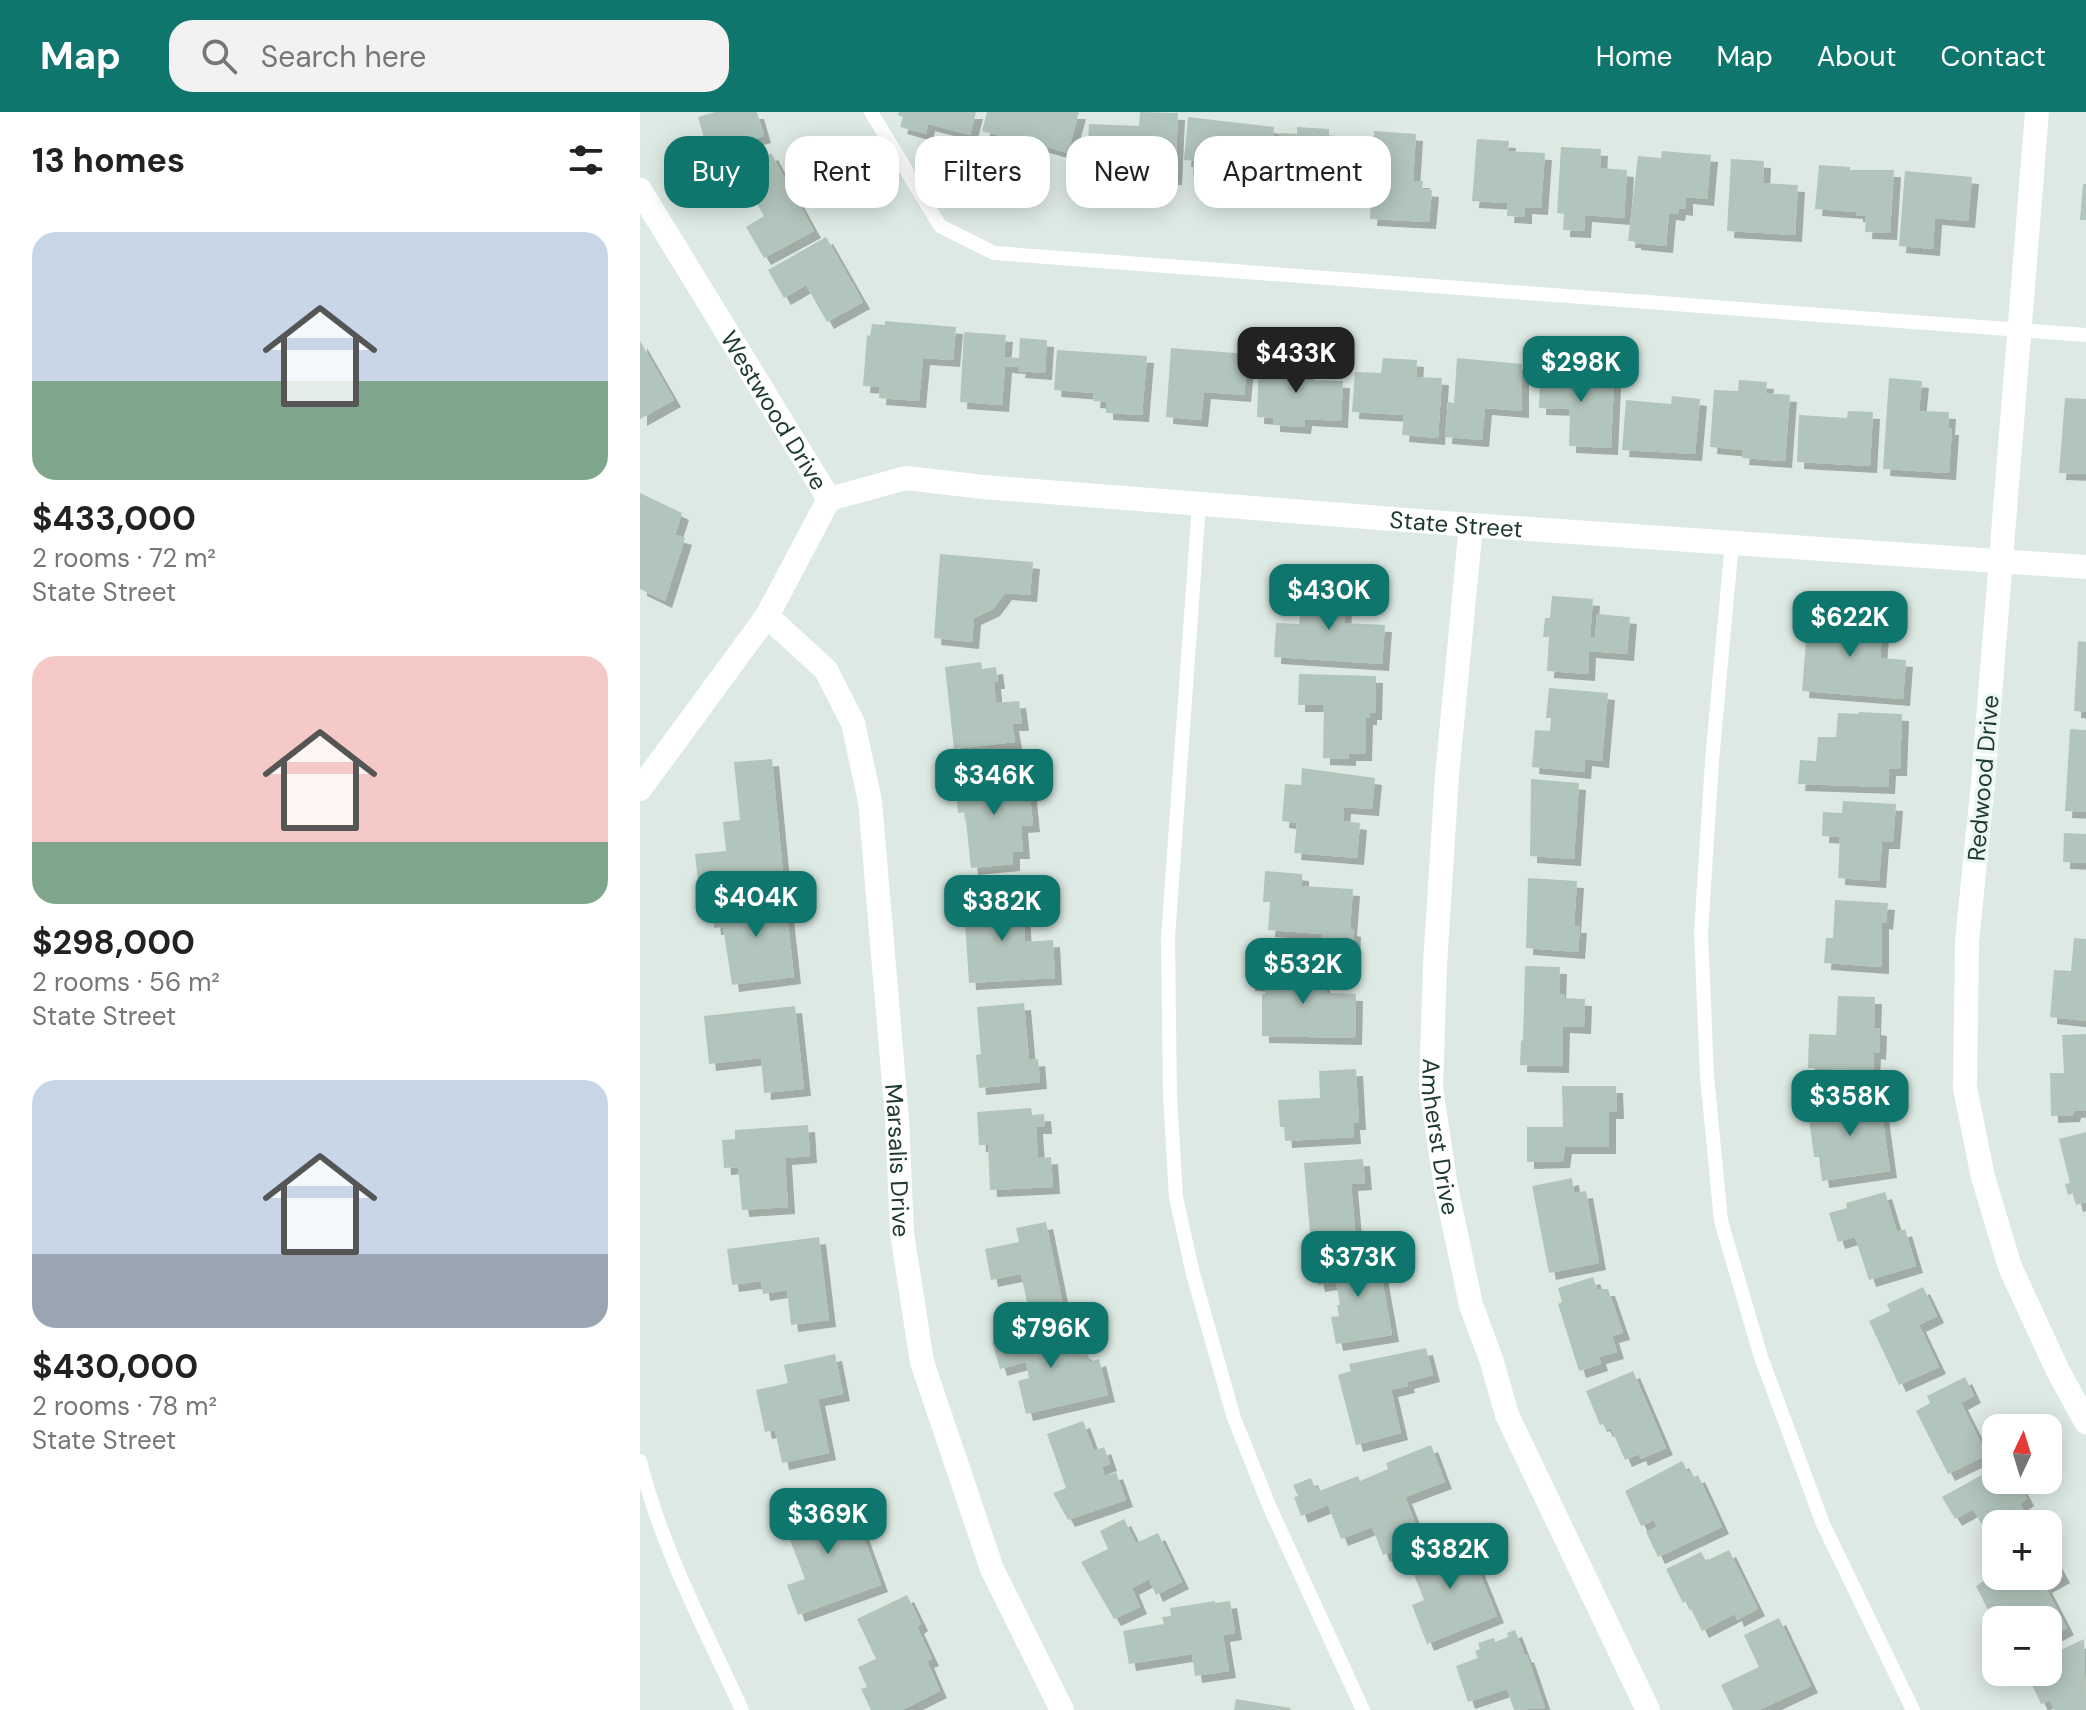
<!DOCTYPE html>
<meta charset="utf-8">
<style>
body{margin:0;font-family:"DM Sans",sans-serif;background:#f2f2f2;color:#222;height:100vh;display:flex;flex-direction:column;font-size:30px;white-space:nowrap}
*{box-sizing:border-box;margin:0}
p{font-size:26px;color:#767676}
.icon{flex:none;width:44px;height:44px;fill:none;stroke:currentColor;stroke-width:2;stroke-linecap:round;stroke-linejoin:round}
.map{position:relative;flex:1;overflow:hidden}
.side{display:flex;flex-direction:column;background:#fff;width:640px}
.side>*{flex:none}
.hud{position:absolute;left:24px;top:24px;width:760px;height:72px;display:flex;gap:16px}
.needle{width:52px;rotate:4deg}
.controls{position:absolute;left:1342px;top:1302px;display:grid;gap:16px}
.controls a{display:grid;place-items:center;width:80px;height:80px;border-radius:16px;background:#fff;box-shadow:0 4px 20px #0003;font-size:40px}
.price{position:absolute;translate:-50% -68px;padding:0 18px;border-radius:16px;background:#0f766e;color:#fff;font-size:26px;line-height:52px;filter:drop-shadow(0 2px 4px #0008)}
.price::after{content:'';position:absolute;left:50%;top:48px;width:24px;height:18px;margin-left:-12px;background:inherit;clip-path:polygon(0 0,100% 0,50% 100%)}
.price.on{background:#222;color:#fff}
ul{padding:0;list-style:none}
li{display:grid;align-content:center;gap:16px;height:424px;padding:0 32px}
li span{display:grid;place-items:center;height:248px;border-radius:24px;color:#555}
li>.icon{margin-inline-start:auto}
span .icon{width:144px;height:144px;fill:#fffc;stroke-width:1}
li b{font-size:34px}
h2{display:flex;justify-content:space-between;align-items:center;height:96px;padding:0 32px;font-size:34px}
.tag{padding:0 28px;border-radius:24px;background:#fff;box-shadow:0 4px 20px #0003;font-size:28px;line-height:72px}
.tag.on{background:#0f766e;color:#fff}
header{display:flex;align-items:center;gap:48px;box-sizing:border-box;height:112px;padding:0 40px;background:#0f766e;color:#fff}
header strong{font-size:38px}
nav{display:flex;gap:44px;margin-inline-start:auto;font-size:28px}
.search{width:560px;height:72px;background:#f2f2f2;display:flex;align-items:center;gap:20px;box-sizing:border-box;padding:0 28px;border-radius:24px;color:#767676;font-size:30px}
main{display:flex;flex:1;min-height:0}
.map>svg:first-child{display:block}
.building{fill:#b2c5bc;filter:url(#shadow)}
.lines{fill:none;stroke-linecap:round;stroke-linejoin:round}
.lane{stroke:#fff;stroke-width:14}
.street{stroke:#fff;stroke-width:24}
.labels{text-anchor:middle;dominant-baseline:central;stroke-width:7;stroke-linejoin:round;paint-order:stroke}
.street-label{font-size:24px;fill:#1e3a30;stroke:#edf7f1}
</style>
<header>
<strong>Map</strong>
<div class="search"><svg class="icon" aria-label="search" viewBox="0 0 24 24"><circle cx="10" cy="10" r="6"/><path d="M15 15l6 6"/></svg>Search here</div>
<nav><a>Home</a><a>Map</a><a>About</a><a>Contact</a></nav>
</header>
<main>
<section class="side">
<h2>13 homes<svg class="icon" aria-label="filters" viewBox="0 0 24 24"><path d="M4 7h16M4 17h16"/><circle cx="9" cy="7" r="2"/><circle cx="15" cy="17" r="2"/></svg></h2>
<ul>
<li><span style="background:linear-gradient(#c9d6e8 60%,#7fa58c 0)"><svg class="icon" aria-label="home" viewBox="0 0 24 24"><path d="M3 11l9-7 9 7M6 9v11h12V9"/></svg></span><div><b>$433,000</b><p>2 rooms · 72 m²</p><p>State Street</p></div></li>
<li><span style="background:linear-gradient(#f6c9c9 75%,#7fa58c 0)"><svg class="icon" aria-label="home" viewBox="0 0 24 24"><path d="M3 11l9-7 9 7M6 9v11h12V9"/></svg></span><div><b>$298,000</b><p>2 rooms · 56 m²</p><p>State Street</p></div></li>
<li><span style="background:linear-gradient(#c9d6e8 70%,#9aa5b1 0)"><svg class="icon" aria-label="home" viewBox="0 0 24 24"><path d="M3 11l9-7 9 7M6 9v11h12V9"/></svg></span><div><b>$430,000</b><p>2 rooms · 78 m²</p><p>State Street</p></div></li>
</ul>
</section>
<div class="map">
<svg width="1446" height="1598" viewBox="0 0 1446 1598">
<defs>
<filter id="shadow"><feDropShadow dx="7" dy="7" stdDeviation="0" flood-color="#0004"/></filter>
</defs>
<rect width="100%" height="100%" fill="#ddeae3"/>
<path class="building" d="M 75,0 L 117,0 L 124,24 L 68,40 L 58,5 Z
M 259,0 L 336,0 L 330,23 L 288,12 L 286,22 L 260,15 L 263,5 L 258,3 Z
M 347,0 L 439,0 L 428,41 L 399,33 L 396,44 L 366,36 L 369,26 L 342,19 Z
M 500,0 L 538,1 L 535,66 L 505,65 L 505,68 L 446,65 L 449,12 L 499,14 Z
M 548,5 L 634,15 L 631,54 L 577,50 L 576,64 L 553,63 L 554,49 L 544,48 Z
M 657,15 L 689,17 L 689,24 L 726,27 L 723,68 L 673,64 L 672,83 L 636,80 L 640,21 L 657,22 Z
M 734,19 L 776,22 L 773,69 L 783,69 L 782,77 L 792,78 L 789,110 L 730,107 Z
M 837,27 L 869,29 L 868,39 L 905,41 L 901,96 L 885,95 L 885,105 L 867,104 L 868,91 L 832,89 Z
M 921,35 L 961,37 L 960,56 L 987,58 L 984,106 L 945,103 L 944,119 L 923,118 L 924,102 L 917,101 Z
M 1022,39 L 1071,43 L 1067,87 L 1046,85 L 1046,97 L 1039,96 L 1038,102 L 1029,101 L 1026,134 L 994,131 L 994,129 L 988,129 L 998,44 L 1021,46 Z
M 131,41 L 174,119 L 124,146 L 106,115 L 124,104 L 98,59 Z
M 1091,47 L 1124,49 L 1123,71 L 1158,73 L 1155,123 L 1087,119 Z
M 1179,53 L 1210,55 L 1210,58 L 1254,58 L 1250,121 L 1225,120 L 1226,104 L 1216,103 L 1216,100 L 1175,97 Z
M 1265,59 L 1332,65 L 1328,109 L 1295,106 L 1293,137 L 1259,134 Z
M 1443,72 L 1446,72 L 1446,108 L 1440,108 Z
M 186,125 L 223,190 L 187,210 L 166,173 L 144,186 L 128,158 Z
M 245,209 L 316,215 L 313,248 L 283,246 L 279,289 L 239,286 L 240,275 L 223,274 L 227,223 L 230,224 L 232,212 L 245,213 Z
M 324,220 L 366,223 L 364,245 L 379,246 L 380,226 L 407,228 L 405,261 L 378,259 L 379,255 L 365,254 L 362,293 L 320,290 Z
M 0,229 L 34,288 L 0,307 Z
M 531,236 L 608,242 L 604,283 L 564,280 L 561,308 L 526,305 Z
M 417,238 L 507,244 L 502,303 L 466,301 L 466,290 L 453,289 L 454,281 L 414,278 Z
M 743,246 L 777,248 L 776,265 L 802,266 L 798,326 L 762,323 L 764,303 L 712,300 L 715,260 L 741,261 Z
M 817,246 L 882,252 L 882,299 L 845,296 L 842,328 L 805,325 L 808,290 L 814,291 Z
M 915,248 L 941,250 L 941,267 L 974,269 L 971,336 L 929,334 L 930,297 L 899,296 L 900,263 L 919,264 L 919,256 L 915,255 Z
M 619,250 L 667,252 L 667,268 L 703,269 L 701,309 L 665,307 L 664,315 L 633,313 L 633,306 L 617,305 Z
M 1249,266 L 1282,269 L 1279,299 L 1309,300 L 1308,316 L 1312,316 L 1309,361 L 1243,357 Z
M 1099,268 L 1127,270 L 1126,281 L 1150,283 L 1145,349 L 1102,346 L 1103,338 L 1070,335 L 1074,278 L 1098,279 Z
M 1032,284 L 1060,287 L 1055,342 L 982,338 L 986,288 L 1031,292 Z
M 1425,286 L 1446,287 L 1446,362 L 1419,361 Z
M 1208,299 L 1233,300 L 1230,354 L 1157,350 L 1159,303 L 1207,306 Z
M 0,381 L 42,401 L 35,423 L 45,426 L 25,489 L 0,477 Z
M 300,442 L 393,450 L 390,483 L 365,481 L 353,497 L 334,506 L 332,530 L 294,526 Z
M 667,472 L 706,474 L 704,511 L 745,513 L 742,552 L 634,545 L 636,511 L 659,512 L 660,504 L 665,504 Z
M 912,484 L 953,487 L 950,525 L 955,526 L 957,502 L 990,505 L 987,542 L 949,539 L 948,562 L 907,559 L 909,525 L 903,525 L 905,506 L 910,506 Z
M 1168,502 L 1243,507 L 1240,546 L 1266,548 L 1263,587 L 1162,579 Z
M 1438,529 L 1446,530 L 1446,600 L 1434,599 Z
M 341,550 L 342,557 L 356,555 L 358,570 L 354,570 L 356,591 L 379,589 L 382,612 L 372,612 L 375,630 L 314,637 L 305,555 Z
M 659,562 L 736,564 L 735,601 L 730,601 L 730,606 L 726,606 L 725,642 L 709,642 L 709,647 L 683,646 L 684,593 L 658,593 Z
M 909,576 L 968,581 L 962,649 L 945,647 L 944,660 L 892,655 L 895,618 L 910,619 L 911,606 L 906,606 Z
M 1219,600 L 1262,602 L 1260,657 L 1249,657 L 1248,675 L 1158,672 L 1160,648 L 1176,649 L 1178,625 L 1196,625 L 1198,601 L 1218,602 Z
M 1430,617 L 1446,618 L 1446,700 L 1425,699 Z
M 132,647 L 144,771 L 59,779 L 55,742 L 86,739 L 83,710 L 100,708 L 94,650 Z
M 662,656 L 735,666 L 732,697 L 704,695 L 703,709 L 720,711 L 717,746 L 654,741 L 657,711 L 642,709 L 645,672 L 661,673 Z
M 366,662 L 366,667 L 388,665 L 393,713 L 381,714 L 383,740 L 373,740 L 373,752 L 331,756 L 325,700 L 318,701 L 315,667 Z
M 891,667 L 939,671 L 934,747 L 890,744 Z
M 1203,689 L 1256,692 L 1253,730 L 1242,730 L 1239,769 L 1198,766 L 1200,725 L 1182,724 L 1183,700 L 1202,701 Z
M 1424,721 L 1446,722 L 1446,751 L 1423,750 Z
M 625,759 L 662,762 L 662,774 L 713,777 L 710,817 L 714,818 L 713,841 L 681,838 L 682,822 L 628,818 L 630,790 L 623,790 Z
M 888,766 L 937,769 L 934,814 L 940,814 L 938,840 L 886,836 Z
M 360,778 L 362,799 L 383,798 L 385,830 L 413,828 L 415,866 L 329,871 L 323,780 Z
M 145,783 L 154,865 L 92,873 L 83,815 L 74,816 L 72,794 Z
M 1195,788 L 1248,791 L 1246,811 L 1242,810 L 1242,855 L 1184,851 L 1186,826 L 1193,826 Z
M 1434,826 L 1446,827 L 1446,909 L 1410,905 L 1414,858 L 1431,859 Z
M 885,854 L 920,855 L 919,882 L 925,882 L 924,886 L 945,887 L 944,915 L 923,914 L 922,954 L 880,953 L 881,929 L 883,928 Z
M 608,856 L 655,857 L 655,861 L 683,862 L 683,878 L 687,878 L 687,881 L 716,882 L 715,926 L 622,924 L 622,882 L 625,882 L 626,873 L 608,872 Z
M 1198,884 L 1235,885 L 1234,916 L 1240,917 L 1239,941 L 1234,940 L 1233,959 L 1168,956 L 1169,922 L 1196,923 Z
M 384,891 L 389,948 L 398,947 L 400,970 L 339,976 L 336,943 L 341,942 L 337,895 Z
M 155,894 L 164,977 L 124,981 L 121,946 L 69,952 L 64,904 Z
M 1446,922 L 1446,998 L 1434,999 L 1433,1003 L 1411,1004 L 1410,961 L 1424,961 L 1422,923 Z
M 716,957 L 719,1011 L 713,1011 L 714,1025 L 645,1029 L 644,1015 L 640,1015 L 638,988 L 680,986 L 679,959 Z
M 922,974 L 976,974 L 977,1000 L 969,1000 L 969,1035 L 925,1035 L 923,1049 L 887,1050 L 887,1015 L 923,1015 Z
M 1239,980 L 1250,1059 L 1182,1069 L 1179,1045 L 1174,1045 L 1168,999 L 1198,995 L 1197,986 Z
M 391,996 L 392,1003 L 404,1002 L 405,1015 L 396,1015 L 398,1046 L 411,1045 L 413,1075 L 350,1078 L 348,1033 L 339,1033 L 337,1000 Z
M 168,1013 L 170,1044 L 145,1046 L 148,1095 L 102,1098 L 98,1055 L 84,1056 L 82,1028 L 95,1027 L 95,1018 Z
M 1446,1020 L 1446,1090 L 1436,1093 L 1433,1081 L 1428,1083 L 1425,1072 L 1430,1071 L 1419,1027 Z
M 723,1047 L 725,1071 L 711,1072 L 716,1128 L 671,1132 L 664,1051 Z
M 932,1066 L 934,1081 L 946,1079 L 959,1151 L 909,1161 L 892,1074 Z
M 1245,1080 L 1257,1120 L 1265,1117 L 1276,1154 L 1229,1168 L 1215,1125 L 1198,1130 L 1189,1101 L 1207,1096 L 1206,1091 Z
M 406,1110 L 423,1193 L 389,1200 L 381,1162 L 351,1168 L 345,1137 L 379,1130 L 376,1116 Z
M 179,1125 L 189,1208 L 151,1213 L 147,1178 L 123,1182 L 121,1169 L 92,1173 L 87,1137 Z
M 738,1144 L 752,1223 L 696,1232 L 691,1205 L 699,1204 L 697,1193 L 700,1193 L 696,1170 L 678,1173 L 674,1155 Z
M 953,1165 L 957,1177 L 968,1177 L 983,1221 L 972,1224 L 977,1240 L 959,1245 L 961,1252 L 939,1259 L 918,1192 L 922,1190 L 918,1176 Z
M 1283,1175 L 1297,1204 L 1279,1213 L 1299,1255 L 1259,1273 L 1229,1209 L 1250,1199 L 1247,1192 Z
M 419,1212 L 422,1230 L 426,1229 L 448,1243 L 450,1250 L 459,1247 L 468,1283 L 386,1302 L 378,1269 L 389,1266 L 386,1250 L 360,1257 L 352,1230 Z
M 786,1236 L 793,1263 L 767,1270 L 768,1274 L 751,1278 L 761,1321 L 716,1333 L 698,1263 L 711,1259 L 709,1252 Z
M 195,1242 L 203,1282 L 178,1287 L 189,1341 L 142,1351 L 135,1318 L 125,1320 L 116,1278 L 148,1271 L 144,1253 Z
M 993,1259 L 1026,1336 L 1001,1347 L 999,1342 L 985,1348 L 971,1316 L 966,1318 L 963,1312 L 960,1313 L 946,1279 Z
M 1325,1265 L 1334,1284 L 1321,1291 L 1347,1343 L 1308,1362 L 1276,1299 L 1290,1291 L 1287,1284 Z
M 443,1309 L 454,1339 L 464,1335 L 470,1352 L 462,1355 L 465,1364 L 476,1360 L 486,1388 L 428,1408 L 413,1381 L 426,1376 L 407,1322 Z
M 791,1333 L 805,1370 L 765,1385 L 782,1428 L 743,1443 L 732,1415 L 701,1427 L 688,1393 L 661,1404 L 654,1385 L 658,1384 L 653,1373 L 671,1366 L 675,1376 L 678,1375 L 679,1379 L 718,1364 L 720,1369 L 748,1357 L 746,1351 Z
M 1042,1349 L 1048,1360 L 1051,1359 L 1054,1365 L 1058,1363 L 1082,1415 L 1018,1445 L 1006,1420 L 1017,1415 L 1014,1408 L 1001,1414 L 985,1379 Z
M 1356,1355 L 1356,1368 L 1377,1368 L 1387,1387 L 1380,1392 L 1392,1412 L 1356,1412 L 1356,1438 L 1333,1397 L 1315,1407 L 1302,1385 Z
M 180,1380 L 190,1407 L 214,1398 L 241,1473 L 158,1503 L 147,1473 L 165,1467 L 149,1425 L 158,1421 L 147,1391 Z
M 484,1407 L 496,1431 L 518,1421 L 542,1470 L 516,1483 L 509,1467 L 492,1476 L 500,1495 L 474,1507 L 441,1450 L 468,1437 L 460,1419 Z
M 825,1425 L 857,1504 L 787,1532 L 772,1493 L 784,1488 L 768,1447 Z
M 1408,1436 L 1423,1464 L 1405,1474 L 1427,1516 L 1408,1526 L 1408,1508 L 1371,1508 L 1364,1494 L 1350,1502 L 1336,1474 L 1356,1461 L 1356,1464 L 1408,1464 Z
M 1089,1438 L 1118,1497 L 1097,1508 L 1095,1502 L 1062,1519 L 1047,1489 L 1043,1491 L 1026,1457 L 1061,1440 L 1066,1449 Z
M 267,1483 L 281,1512 L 277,1515 L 292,1547 L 287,1549 L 300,1579 L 262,1598 L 231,1598 L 221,1577 L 227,1575 L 218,1555 L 236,1547 L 217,1507 Z
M 575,1489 L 575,1491 L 590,1489 L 595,1521 L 583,1523 L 589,1559 L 555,1564 L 552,1542 L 489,1552 L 483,1519 L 524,1512 L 522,1505 L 531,1504 L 530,1496 Z
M 1139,1506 L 1171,1574 L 1119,1598 L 1093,1598 L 1081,1573 L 1119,1555 L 1104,1523 Z
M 875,1518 L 885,1544 L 887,1543 L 905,1596 L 874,1598 L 867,1577 L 828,1590 L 816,1554 L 838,1546 L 835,1539 L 840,1537 L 838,1531 L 854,1526 L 855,1530 L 868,1525 L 867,1521 Z
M 1444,1527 L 1446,1598 L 1414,1598 L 1410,1588 L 1401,1592 L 1386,1560 L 1408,1560 L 1408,1544 Z
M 596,1587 L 651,1596 L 650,1598 L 594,1598 Z"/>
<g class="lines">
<path class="lane" d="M 231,0 L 300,114 L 354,141 L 1446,223
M 559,392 L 528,825 L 530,984 L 536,1085 L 553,1162 L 594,1306 L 630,1396 L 723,1598
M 1092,430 L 1072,649 L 1061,821 L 1067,964 L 1081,1109 L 1121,1245 L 1183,1412 L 1273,1598
M 0,1349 C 21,1435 65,1517 102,1598"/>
<g class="street">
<path d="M 1397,0 L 1343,670 L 1327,830 L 1325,976 L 1343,1065 L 1370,1155 L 1418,1259 L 1446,1310"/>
<path id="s1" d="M 0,78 L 189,387 L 127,504 L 0,677"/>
<path id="s2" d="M 189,387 L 266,366 L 343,375 L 831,413 L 1446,455"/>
<path id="s3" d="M 831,413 L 807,664 L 795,853 L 791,976 L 806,1075 L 831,1193 L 852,1250 L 867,1303 L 1008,1598"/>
<path id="s4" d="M 127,504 L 186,558 L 213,611 L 230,689 L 257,1007 L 262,1121 L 282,1250 L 352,1457 L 422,1598"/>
</g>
</g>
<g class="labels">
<g class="street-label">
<text stroke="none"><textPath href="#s1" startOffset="258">Westwood Drive</textPath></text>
<text stroke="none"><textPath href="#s2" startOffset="632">State Street</textPath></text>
<text transform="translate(1343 666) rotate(-85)">Redwood Drive</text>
<text stroke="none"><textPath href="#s3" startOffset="614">Amherst Drive</textPath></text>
<text stroke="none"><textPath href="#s4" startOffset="580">Marsalis Drive</textPath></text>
</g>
</g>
</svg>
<div class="controls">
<a><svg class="needle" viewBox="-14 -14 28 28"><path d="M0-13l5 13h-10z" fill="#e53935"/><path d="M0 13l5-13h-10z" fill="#767676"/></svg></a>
<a>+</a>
<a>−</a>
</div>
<b class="price on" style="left:656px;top:283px">$433K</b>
<b class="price" style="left:941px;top:292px">$298K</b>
<b class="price" style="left:689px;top:520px">$430K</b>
<b class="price" style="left:1210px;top:547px">$622K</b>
<b class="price" style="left:354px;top:705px">$346K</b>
<b class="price" style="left:116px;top:827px">$404K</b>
<b class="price" style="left:362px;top:831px">$382K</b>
<b class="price" style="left:663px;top:894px">$532K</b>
<b class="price" style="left:1210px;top:1026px">$358K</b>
<b class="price" style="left:718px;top:1187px">$373K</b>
<b class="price" style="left:411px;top:1258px">$796K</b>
<b class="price" style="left:188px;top:1444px">$369K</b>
<b class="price" style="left:810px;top:1479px">$382K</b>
<div class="hud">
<a class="tag on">Buy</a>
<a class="tag">Rent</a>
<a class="tag">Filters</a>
<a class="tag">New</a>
<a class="tag">Apartment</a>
</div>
</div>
</main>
